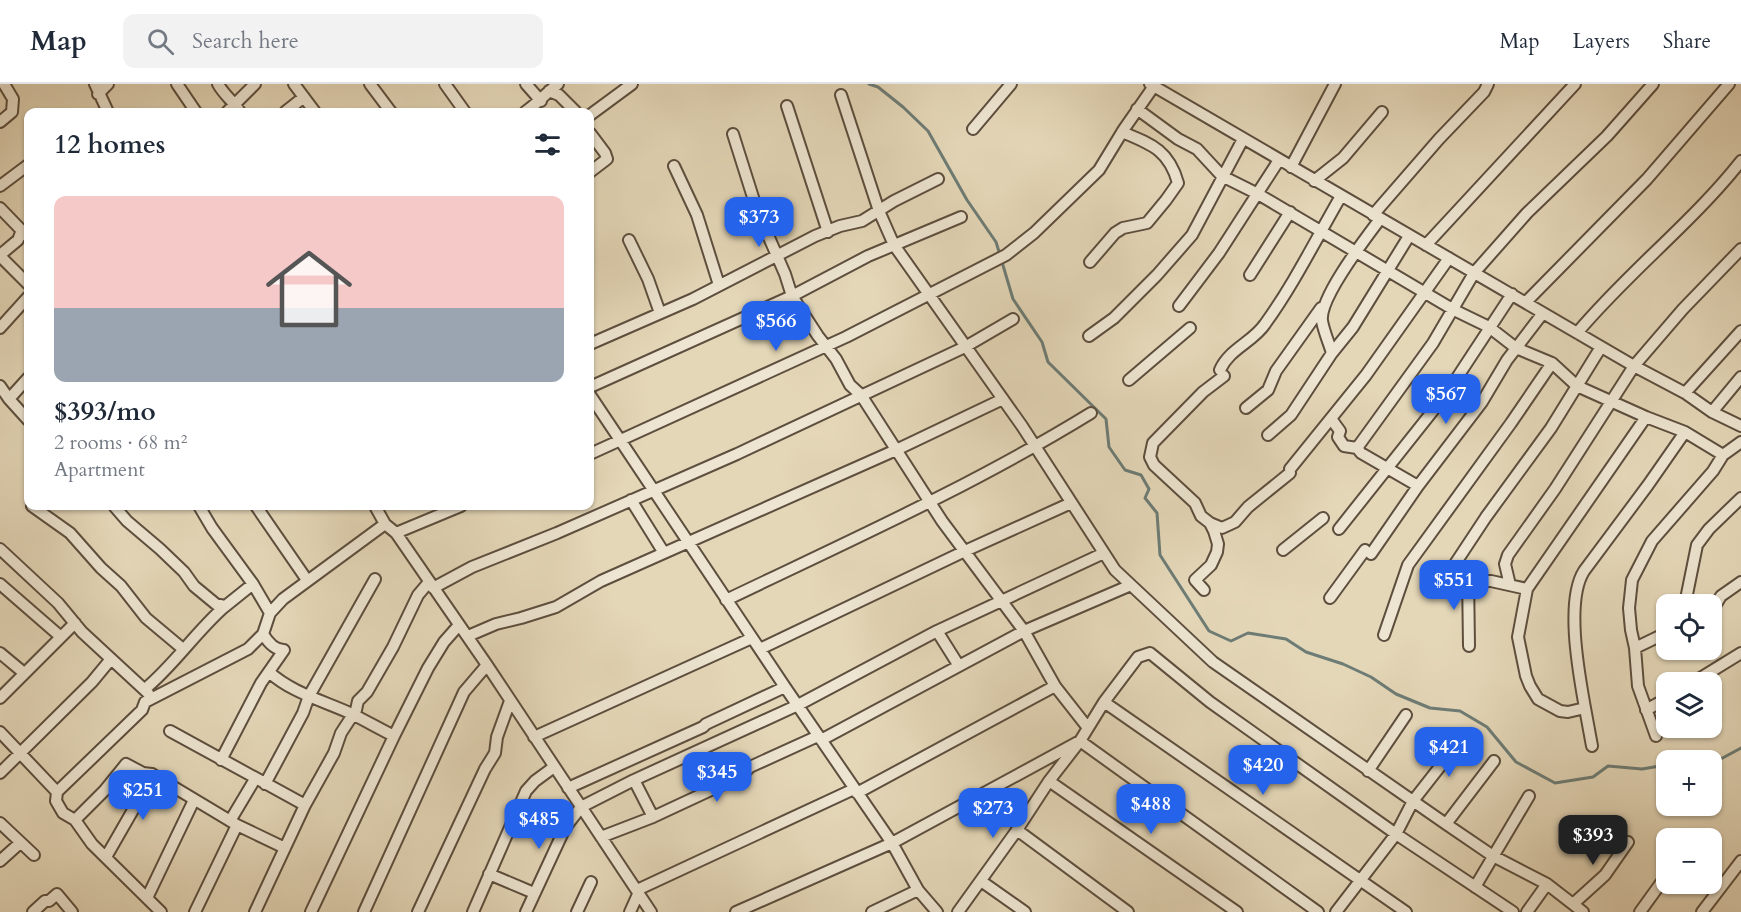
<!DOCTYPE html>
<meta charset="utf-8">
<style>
body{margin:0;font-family:Cardo,serif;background:#f2f2f3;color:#1f2937;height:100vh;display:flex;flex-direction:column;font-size:22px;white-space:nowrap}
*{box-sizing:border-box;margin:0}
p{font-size:20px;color:#747a83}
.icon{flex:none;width:33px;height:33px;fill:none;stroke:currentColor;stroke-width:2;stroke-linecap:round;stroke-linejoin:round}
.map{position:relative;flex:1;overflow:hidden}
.drawer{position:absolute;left:24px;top:24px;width:570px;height:402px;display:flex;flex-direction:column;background:#fff;border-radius:12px;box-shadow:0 2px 4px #0004}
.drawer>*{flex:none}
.controls{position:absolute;left:1656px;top:510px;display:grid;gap:12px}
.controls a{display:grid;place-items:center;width:66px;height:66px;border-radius:12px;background:#fff;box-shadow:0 2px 4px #0004;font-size:30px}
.price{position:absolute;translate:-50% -51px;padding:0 14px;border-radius:12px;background:#2563eb;color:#fff;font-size:20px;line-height:39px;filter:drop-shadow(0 2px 3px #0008)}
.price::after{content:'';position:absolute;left:50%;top:36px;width:18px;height:14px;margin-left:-9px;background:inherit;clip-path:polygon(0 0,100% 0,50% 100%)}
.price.on{background:#222;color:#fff}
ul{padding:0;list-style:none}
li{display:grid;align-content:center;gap:12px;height:318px;padding:0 30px}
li+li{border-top:2px solid #e0e1e3}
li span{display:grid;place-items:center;height:186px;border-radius:12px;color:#555}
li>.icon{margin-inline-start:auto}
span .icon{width:108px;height:108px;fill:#fffc;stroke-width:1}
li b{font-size:26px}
h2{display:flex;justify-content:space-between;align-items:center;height:72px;padding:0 30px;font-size:26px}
header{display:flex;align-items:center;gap:36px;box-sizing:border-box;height:84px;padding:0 30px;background:#fff;border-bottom:2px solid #e0e1e3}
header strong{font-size:28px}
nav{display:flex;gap:33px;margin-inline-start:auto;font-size:21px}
.search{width:420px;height:54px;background:#f2f2f3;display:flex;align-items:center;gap:15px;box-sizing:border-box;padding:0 21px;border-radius:12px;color:#747a83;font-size:22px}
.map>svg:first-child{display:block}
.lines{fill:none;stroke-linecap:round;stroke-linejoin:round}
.stream{stroke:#6d7c75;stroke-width:3}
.minor-casing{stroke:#5d4e3e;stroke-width:14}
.minor{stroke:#ede5d1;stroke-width:10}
</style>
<header>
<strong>Map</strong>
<div class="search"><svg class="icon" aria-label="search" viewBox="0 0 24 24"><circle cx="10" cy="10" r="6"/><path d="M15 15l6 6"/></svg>Search here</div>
<nav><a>Map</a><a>Layers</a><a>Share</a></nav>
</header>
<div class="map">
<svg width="1741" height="828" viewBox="0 0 1741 828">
<rect width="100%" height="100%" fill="#e4d7b8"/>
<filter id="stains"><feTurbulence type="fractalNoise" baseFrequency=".00333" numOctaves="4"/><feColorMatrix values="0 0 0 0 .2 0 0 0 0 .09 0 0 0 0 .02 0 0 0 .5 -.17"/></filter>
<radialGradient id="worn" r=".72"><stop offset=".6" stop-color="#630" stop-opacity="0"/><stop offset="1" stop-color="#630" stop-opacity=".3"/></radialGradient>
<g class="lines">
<path class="stream" d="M 869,0 L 878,3 L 903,23 L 928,47 L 967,116 L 996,158 L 1000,171
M 1002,178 L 1013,215 L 1042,258 L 1048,278 L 1106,335 L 1109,363 L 1125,386 L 1141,391 L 1149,405 L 1145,414 L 1157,429 L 1160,471 L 1209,547 L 1231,557 L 1248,549 L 1286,555 L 1306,568 L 1343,580 L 1371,593 L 1396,610 L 1430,624 L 1460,627 L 1487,643 L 1516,678 L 1555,699 L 1593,693 L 1608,682 L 1642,685 L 1666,681
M 1712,677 L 1717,677 L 1741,664"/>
<g class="minor-casing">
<path id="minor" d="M 95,0 L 108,28
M 177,0 L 196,28
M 218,0 C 224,11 234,18 240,28
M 294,0 L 315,28
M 370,0 L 391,28
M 445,0 L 465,28
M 526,0 L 541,17
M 1150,0 L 1634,282 L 1685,309 L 1712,328 L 1741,342
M 549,7 L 559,11 L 576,28
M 98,10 L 108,0
M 841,11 L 879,127 L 894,161 L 1022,342 L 1115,486 L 1213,578 L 1446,740 L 1493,772 L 1547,800 L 1583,828
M 787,22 L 828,148
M 1137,25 L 1178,55 L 1197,65 L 1222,92 L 1258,110 L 1454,226 L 1489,243 L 1516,264 L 1552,279
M 227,28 L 255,0
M 285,28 L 304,13
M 525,28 C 537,20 546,9 558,0
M 590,31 L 632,0
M 0,38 L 12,28 L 13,15 L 4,0
M 973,45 L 1011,0
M 590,49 L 605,69 L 607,75 L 590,88
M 733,50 L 757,126 L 785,190 L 792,212 L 818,252 L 836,275 L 850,301 L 861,311 L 942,437 L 1024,547 L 1055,602 L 1088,644
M 674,82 L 697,131 L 719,201
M 1291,83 L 1335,0
M 1314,97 L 1343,74 L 1382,28
M 0,102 L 28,81
M 0,124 L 28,153
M 1373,131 L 1439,55 L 1484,8 L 1488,0
M 629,156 L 648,195 L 660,229
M 1426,161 L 1575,0
M 0,171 L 18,156 L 22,146
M 0,172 L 28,200
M 1090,178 L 1115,149 L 1123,144 L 1147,139 L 1166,116 L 1178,99 C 1169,66 1151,60 1122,48
M 1250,191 L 1290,128
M 1526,218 L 1647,95 L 1729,0
M 1179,222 L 1219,169 L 1279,76
M 0,244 L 28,213
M 1577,249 C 1628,188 1692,139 1741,77
M 1089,252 L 1114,234 L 1157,191 L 1192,151 L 1243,55
M 590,260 L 693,215 L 815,152 L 840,142 L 862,137 L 894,117 L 938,95
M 1332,269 L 1353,243 L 1409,152
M 1220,286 C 1229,265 1253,258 1265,240 C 1294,200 1316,155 1341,112
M 1129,296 L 1190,244
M 0,302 L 9,315 L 28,336
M 590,303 L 792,212 L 868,172 L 961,133
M 1685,309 L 1741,247
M 590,311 L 785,603 L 892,759 L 918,806 L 937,828
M 9,315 L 28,294
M 1246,324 L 1268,306 L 1276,287 L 1321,224
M 1712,328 L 1741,293
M 1332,336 L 1340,347 L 1338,353 L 1344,362 L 1357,364 L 1361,369 L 1418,402
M 1268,351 L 1291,331 L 1332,269 C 1329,259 1324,248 1322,237 C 1319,214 1365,155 1380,135
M 1357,364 L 1433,259 L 1474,189 L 1527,129 L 1607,52 L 1653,0
M 590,370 L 846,253 L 1006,171 L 1034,149 L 1099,86 L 1124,45 L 1154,2
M 1723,371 L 1741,358
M 1290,385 L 1366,291 L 1449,174
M 631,416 L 664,469
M 32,422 L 70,449 L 101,484 L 121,502 L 146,534 L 183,565
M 114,422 L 127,437 L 160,465 L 184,488 L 194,502 L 217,521 L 221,521 L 223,524 C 195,549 174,581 145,605
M 199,422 L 212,444 L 253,500 L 270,529
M 256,422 L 307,496
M 375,422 L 385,440 L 396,449 L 487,581 L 651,828
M 1210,439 L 1222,444 L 1235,438 L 1248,423 L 1290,389
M 1339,445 L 1447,309 L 1512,210
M 396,449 L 461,422
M 0,465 L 58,519 L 82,548 L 148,609
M 1283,466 L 1323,434
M 1371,470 L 1418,402 L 1482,318 L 1507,276 L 1543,229
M 1468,491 L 1469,562
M 0,500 L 61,553
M 1510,501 L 1505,480 L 1508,471 L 1555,405 L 1634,282 L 1683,225 L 1741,165
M 433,504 L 472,483 L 557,449 L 737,370 L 965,263 L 1013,235
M 1527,505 L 1646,333
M 1204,506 L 1195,496 L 1211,481 L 1217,468 L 1218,460 L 1214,447 L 1210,439 L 1201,432 L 1195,419 L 1154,381 L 1150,373 L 1153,359 L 1203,308 L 1224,292
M 1330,514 L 1365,466
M 726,516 C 849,457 974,401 1091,329
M 1685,520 L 1697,461 L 1709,445 L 1741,414
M 223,524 L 253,500
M 1712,527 L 1721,512 L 1741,498
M 937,547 L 959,582
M 1384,551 L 1408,481 L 1511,339 L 1552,279 L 1577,302 L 1646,333 L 1685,348 L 1723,371 L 1713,387 L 1652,457 L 1632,496 L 1629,524 L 1631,546 L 1635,564 L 1638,602 L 1656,652
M 468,552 L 496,540 L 521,534 L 556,523 L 601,497 L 896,366 L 1003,315
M 1635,564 L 1666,549
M 760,565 L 965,467 L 1071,419
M 0,569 L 24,589
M 269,588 C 292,609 324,617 352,630 C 366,637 380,645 394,652
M 1694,598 L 1741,569
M 0,614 L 75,539
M 1104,618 L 1406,828
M 1585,624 C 1579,590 1565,517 1584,487 L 1648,401 L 1685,348
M 1646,626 L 1666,615
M 170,647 L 305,721
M 0,648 L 57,708
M 534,653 L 752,554
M 821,656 L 1024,547 L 1131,501
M 1592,662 L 1585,624 L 1568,628 L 1560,627 L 1538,615 L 1530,602 L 1526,592 L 1518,553 L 1527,505 L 1491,497 L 1476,497 L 1468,491 L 1449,489 L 1486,433 L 1551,344 L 1601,263
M 221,676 L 261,599 L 284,566 C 275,566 269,560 263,550
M 1368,687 L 1406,631
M 0,689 L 92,598 L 111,575
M 634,696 L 653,733
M 1049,697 L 1237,828
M 265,700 L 303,629 L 309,612 L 375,495
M 568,704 L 703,643 L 706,640 L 785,603
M 857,709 L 1055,602
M 75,736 L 105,706 L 126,680 L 143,689 L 152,690 L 237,741 L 285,764
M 230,737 L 255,695
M 0,739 L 34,771
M 1446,740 L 1494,677
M 1017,746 L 1128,828
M 601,753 L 653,733 L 741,692 L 750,683 L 818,652
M 106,773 L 137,719 L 141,719 L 152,690
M 0,777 L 20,759
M 489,790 L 534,809
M 981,797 L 1025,828
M 1475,803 L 1529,712
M 637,806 L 854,705
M 147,814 L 194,716
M 1573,820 L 1605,791 L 1628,758
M 33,828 L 45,817 L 49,817 L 57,810 L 72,828
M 161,828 L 92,760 L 75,736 L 63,729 L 56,717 L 57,708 L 142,626 L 145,618 L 248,565 L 263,550 L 270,529 L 283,515 L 385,440
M 195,828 L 237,741
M 255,828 L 305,721 L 334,669 L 341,649 L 356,626 L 358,617 L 367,608 L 393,563 L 418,511 L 429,498
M 311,828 L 394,652 L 428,584 L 444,558 L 459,541
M 364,828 L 464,608 L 487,581
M 418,828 L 485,685 L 495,669 L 497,653 L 510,617
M 473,828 L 526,707 L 535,697 L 554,683
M 526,828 L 565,744 L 581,723 L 634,696 L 798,621 L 937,547 L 1104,469
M 577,828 L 591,798
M 630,828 L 639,808
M 736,828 L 892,759 L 1080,657 L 1318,828
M 872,828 L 918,806
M 958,828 L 1017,746 L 1049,697 L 1080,657 L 1104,618 L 1138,573 L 1150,569 L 1210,618 L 1396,750 L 1513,828
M 1336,828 L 1396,750 L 1413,717 L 1442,680 L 1448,652
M 1527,828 L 1547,800
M 1640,828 L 1666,792
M 1702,828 L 1741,777"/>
</g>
<use href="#minor" class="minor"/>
</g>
<rect width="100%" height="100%" filter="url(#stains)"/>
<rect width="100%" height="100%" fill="url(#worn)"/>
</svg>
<div class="controls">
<a><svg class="icon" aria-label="locate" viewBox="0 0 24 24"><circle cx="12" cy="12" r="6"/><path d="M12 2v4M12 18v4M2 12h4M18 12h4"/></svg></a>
<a><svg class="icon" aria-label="layers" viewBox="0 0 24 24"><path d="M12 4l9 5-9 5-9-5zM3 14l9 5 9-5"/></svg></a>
<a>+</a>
<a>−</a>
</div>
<b class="price" style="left:759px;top:164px">$373</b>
<b class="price" style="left:776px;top:268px">$566</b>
<b class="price" style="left:1446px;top:341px">$567</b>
<b class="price" style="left:1454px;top:527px">$551</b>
<b class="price" style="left:1449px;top:694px">$421</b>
<b class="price" style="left:1263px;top:712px">$420</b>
<b class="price" style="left:717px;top:719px">$345</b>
<b class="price" style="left:143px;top:737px">$251</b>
<b class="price" style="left:1151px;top:751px">$488</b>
<b class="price" style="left:993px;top:755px">$273</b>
<b class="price" style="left:539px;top:766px">$485</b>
<b class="price on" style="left:1593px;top:782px">$393</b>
<section class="drawer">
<h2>12 homes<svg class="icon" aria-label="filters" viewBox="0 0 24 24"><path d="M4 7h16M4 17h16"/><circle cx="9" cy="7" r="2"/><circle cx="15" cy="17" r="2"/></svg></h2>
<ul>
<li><span style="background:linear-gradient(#f6c9c9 60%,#9aa5b1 0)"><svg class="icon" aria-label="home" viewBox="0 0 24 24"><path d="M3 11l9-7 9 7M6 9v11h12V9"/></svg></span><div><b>$393/mo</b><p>2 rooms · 68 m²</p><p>Apartment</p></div></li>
</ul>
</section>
</div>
